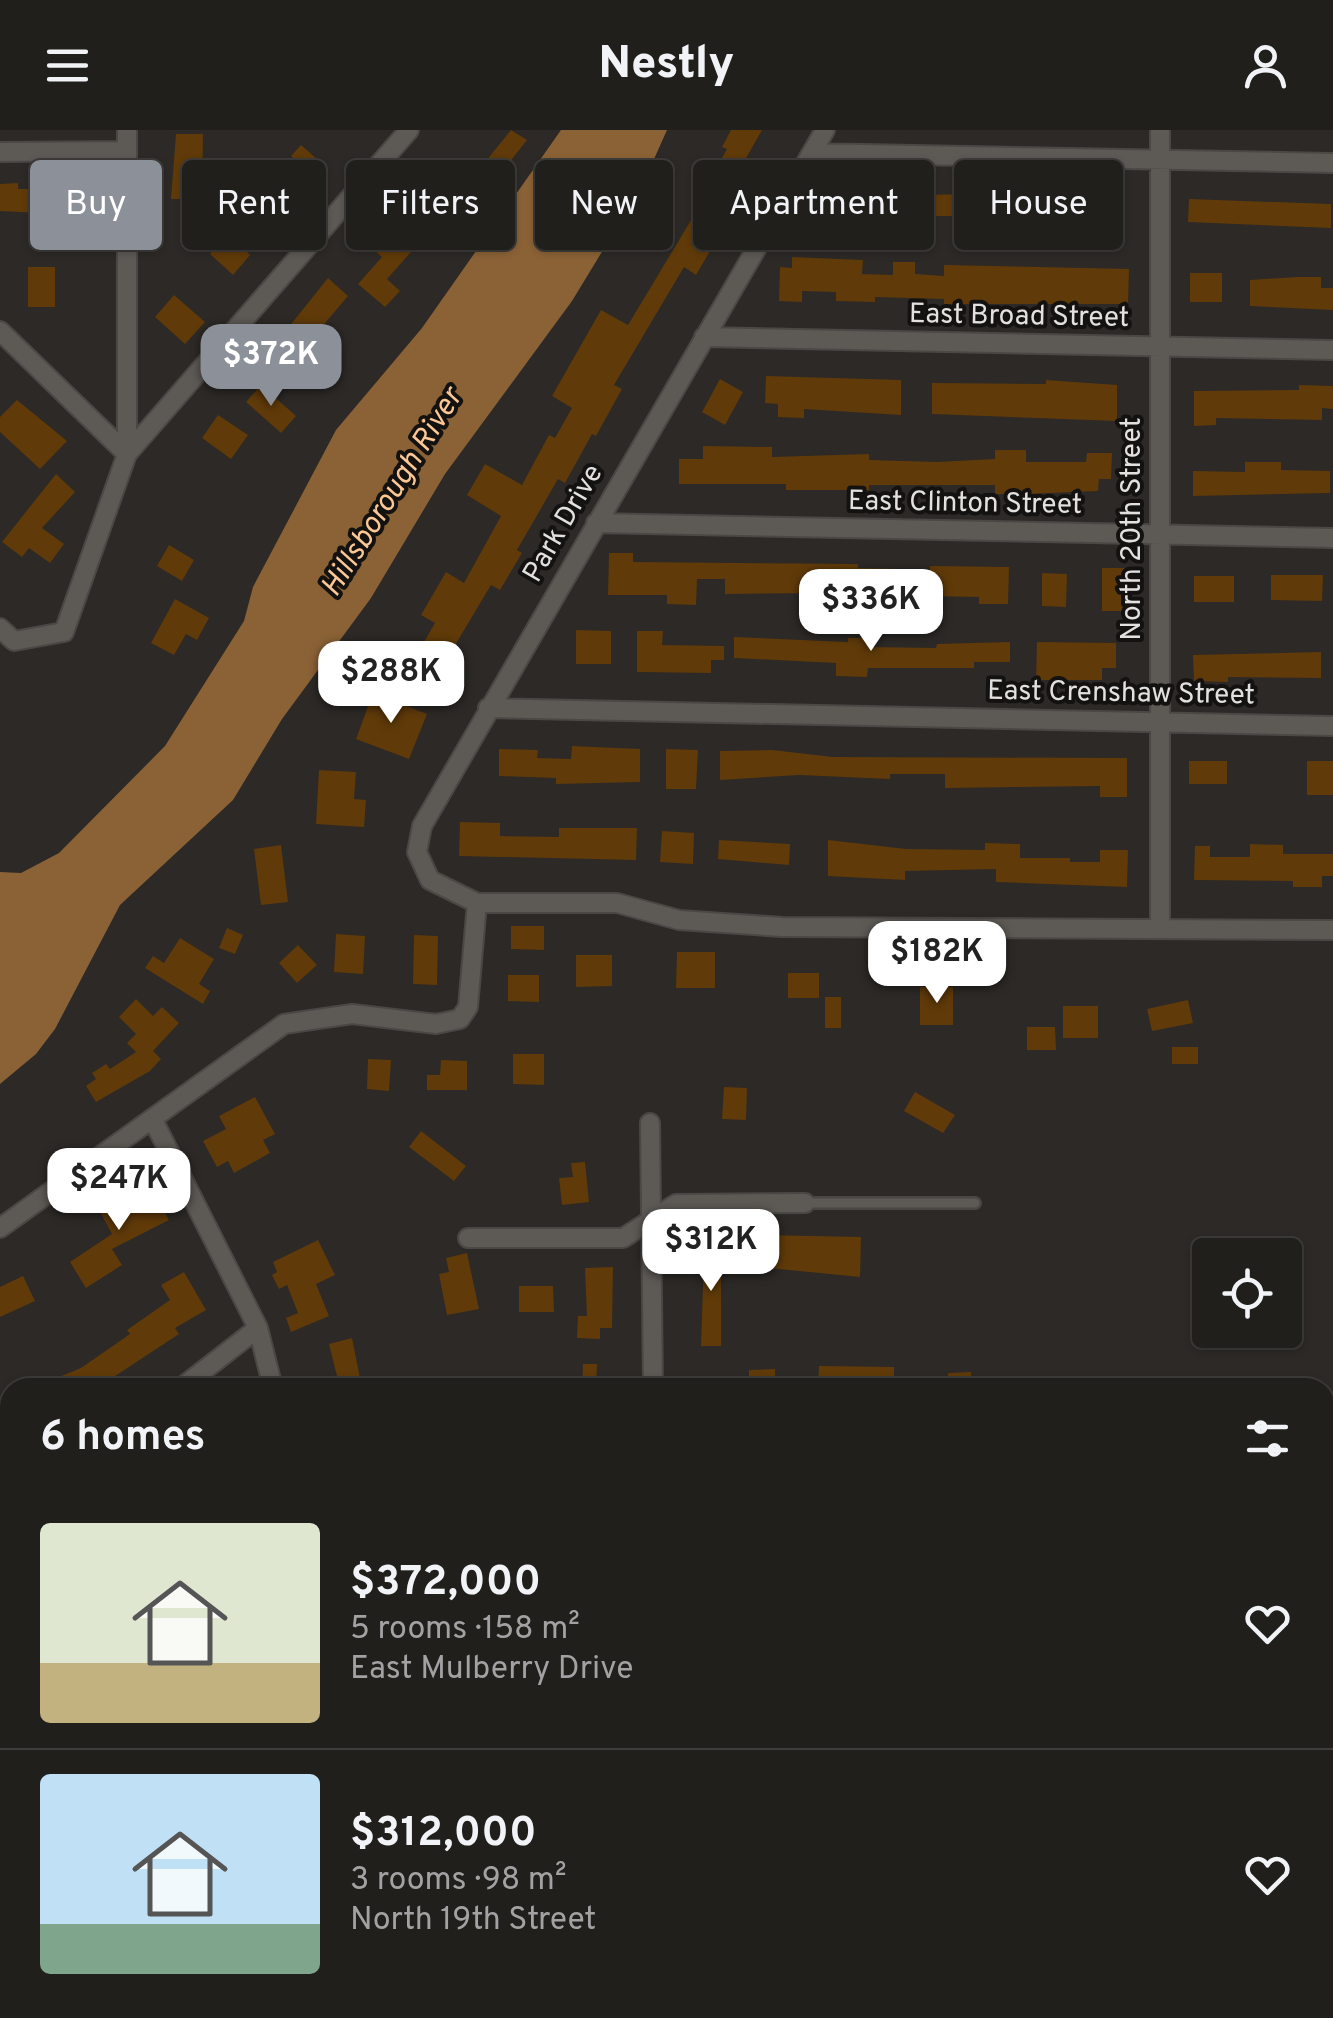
<!DOCTYPE html>
<meta charset="utf-8">
<style>
body{margin:0;font-family:Overpass,sans-serif;background:#2d2c29;color:#f1f3f6;height:100vh;display:flex;flex-direction:column;font-size:38px;white-space:nowrap}
*{box-sizing:border-box;margin:0}
p{font-size:32px;color:#a2a2a3}
.icon{flex:none;width:55px;height:55px;fill:none;stroke:currentColor;stroke-width:2;stroke-linecap:round;stroke-linejoin:round}
.map{position:relative;flex:1;overflow:hidden}
.drawer{position:absolute;left:0px;top:1248px;width:1335px;height:642px;display:flex;flex-direction:column;background:#211f1c;border-radius:30px 30px 0 0;box-shadow:0 2px 8px #0004,0 0 0 2px #3e3d3b}
.drawer>*{flex:none}
.top-card{position:absolute;left:30px;top:30px;width:1275px;height:90px;display:flex;gap:20px}
.tools{position:absolute;left:1192px;top:1108px;display:grid;gap:20px}
.tools a{display:grid;place-items:center;width:110px;height:110px;border-radius:10px;background:#211f1c;box-shadow:0 2px 8px #0004,0 0 0 2px #3e3d3b;font-size:50px}
.price{position:absolute;translate:-50% -85px;padding:0 22px;border-radius:20px;background:#fff;color:#222;font-size:32px;line-height:65px;filter:drop-shadow(0 2px 5px #0008)}
.price::after{content:'';position:absolute;left:50%;top:60px;width:30px;height:22px;margin-left:-15px;background:inherit;clip-path:polygon(0 0,100% 0,50% 100%)}
.price.current{background:#8c9099;color:#fff}
ul{padding:0;list-style:none}
li{display:flex;align-items:center;gap:30px;height:250px;padding:0 40px}
li+li{border-top:2px solid #3e3d3b}
li span{display:grid;place-items:center;flex:none;width:280px;height:200px;border-radius:10px;color:#555}
li>.icon{margin-inline-start:auto}
span .icon{width:120px;height:120px;fill:#fffc;stroke-width:1}
li b{font-size:42px}
h2{display:flex;justify-content:space-between;align-items:center;height:120px;padding:0 40px;font-size:42px}
.tag{padding:0 35px;border-radius:10px;background:#211f1c;box-shadow:0 2px 8px #0004,0 0 0 2px #3e3d3b;font-size:35px;line-height:90px}
.tag.current{background:#8c9099;color:#fff}
header{display:flex;justify-content:space-between;align-items:center;height:130px;padding:0 40px;background:#211f1c;font-size:45px;font-weight:800}
.map>svg:first-child{display:block}
.water{fill:#8b6236}
.building{fill:#603a09}
.lines{fill:none;stroke-linecap:round;stroke-linejoin:round}
.lane-casing{stroke:#4a4745;stroke-width:14}
.street-casing{stroke:#4a4745;stroke-width:22}
.secondary-casing{stroke:#4a4745;stroke-width:28}
.lane{stroke:#5d5955;stroke-width:9}
.street{stroke:#5d5955;stroke-width:18}
.secondary{stroke:#7d633d;stroke-width:22}
.labels{text-anchor:middle;dominant-baseline:central;stroke-width:8;stroke-linejoin:round;paint-order:stroke}
.street-label{font-size:28px;fill:#e3e1df;stroke:#131210}
.water-label{font-size:30px;font-style:italic;fill:#fbc895;stroke:#131210}
</style>
<header><svg class="icon" aria-label="menu" viewBox="0 0 24 24"><path d="M4 6h16M4 12h16M4 18h16"/></svg>Nestly<svg class="icon" aria-label="person" viewBox="0 0 24 24"><circle cx="12" cy="8" r="4"/><path d="M4 21q1-7 8-7t8 7"/></svg></header>
<div class="map">
<svg width="1333" height="1888" viewBox="0 0 1333 1888">
<rect width="100%" height="100%" fill="#2c2926"/>
<path class="water" d="M 561,0 L 667,0 L 642,56 L 572,171 L 445,344 L 371,468 L 282,589 L 233,670 L 120,775 L 55,899 L 36,924 L 0,954 L 0,742 L 21,743 L 59,723 L 165,616 L 244,491 L 253,457 L 336,300 L 422,198 Z"/>
<path class="building" d="M 511,0 L 527,10 L 484,65 L 469,52 Z
M 731,0 L 762,0 L 737,44 L 745,49 L 711,105 L 717,109 L 696,145 L 684,137 L 614,255 L 622,259 L 596,306 L 592,304 L 565,353 L 558,349 L 517,420 L 522,423 L 500,460 L 491,455 L 433,552 L 409,538 L 435,493 L 421,485 L 446,442 L 464,453 L 501,386 L 467,365 L 485,334 L 522,355 L 549,305 L 555,308 L 572,278 L 552,266 L 601,180 L 628,195 L 702,72 L 698,70 L 727,19 L 722,17 Z
M 176,4 L 203,4 L 202,69 L 171,69 Z
M 301,15 L 325,36 L 286,82 L 280,77 L 243,118 L 250,125 L 233,145 L 210,124 L 235,94 L 230,89 L 248,68 L 256,75 L 299,33 L 291,26 Z
M 18,53 L 18,59 L 63,59 L 63,84 L 0,81 L 0,54 Z
M 1035,62 L 1125,69 L 1123,100 L 1047,97 L 1047,86 L 926,86 L 926,65 Z
M 887,64 L 887,76 L 902,76 L 902,101 L 871,101 L 872,93 L 818,92 L 819,65 Z
M 1189,69 L 1331,74 L 1331,98 L 1188,92 Z
M 403,83 L 427,104 L 387,149 L 400,161 L 385,177 L 358,154 L 382,127 L 372,118 Z
M 792,127 L 863,130 L 862,144 L 893,145 L 893,132 L 915,132 L 915,144 L 944,146 L 944,135 L 1129,139 L 1128,174 L 944,174 L 944,169 L 875,167 L 875,172 L 836,171 L 836,162 L 802,161 L 802,172 L 779,171 L 780,137 L 792,138 Z
M 28,137 L 55,137 L 55,177 L 28,177 Z
M 1190,143 L 1222,143 L 1222,172 L 1190,172 Z
M 1297,147 L 1321,147 L 1321,158 L 1333,158 L 1333,180 L 1250,176 L 1250,150 Z
M 328,148 L 348,166 L 286,239 L 268,223 Z
M 174,165 L 205,192 L 185,214 L 155,187 Z
M 766,246 L 901,250 L 901,285 L 804,279 L 804,288 L 778,287 L 778,274 L 765,273 Z
M 720,249 L 743,262 L 725,295 L 702,282 Z
M 1046,250 L 1117,255 L 1117,291 L 932,284 L 932,253 L 1046,254 Z
M 261,255 L 296,286 L 281,303 L 246,272 Z
M 1299,255 L 1333,256 L 1333,279 L 1322,278 L 1322,290 L 1216,288 L 1216,295 L 1194,296 L 1194,261 L 1299,260 Z
M 17,270 L 67,311 L 40,339 L 0,302 L 0,287 Z
M 218,285 L 248,305 L 231,329 L 202,308 Z
M 703,316 L 772,317 L 772,327 L 869,324 L 869,330 L 937,332 L 995,329 L 995,320 L 1026,320 L 1026,332 L 1086,332 L 1087,323 L 1112,323 L 1111,349 L 1099,349 L 1098,361 L 1025,364 L 995,364 L 995,355 L 869,355 L 869,360 L 786,360 L 786,354 L 679,354 L 679,329 L 703,329 Z
M 1245,332 L 1281,332 L 1281,340 L 1330,341 L 1330,363 L 1193,366 L 1193,341 L 1245,342 Z
M 56,344 L 75,362 L 42,398 L 64,414 L 50,433 L 29,418 L 22,427 L 2,412 Z
M 169,415 L 194,430 L 182,451 L 157,436 Z
M 609,423 L 633,423 L 633,432 L 858,434 L 858,438 L 897,439 L 897,459 L 858,459 L 858,468 L 822,468 L 822,463 L 725,464 L 725,449 L 697,449 L 696,475 L 667,474 L 667,465 L 608,465 Z
M 930,436 L 1009,437 L 1008,474 L 979,474 L 979,467 L 929,466 Z
M 1102,438 L 1128,438 L 1128,481 L 1102,481 Z
M 1042,443 L 1067,444 L 1066,477 L 1042,476 Z
M 1271,445 L 1323,445 L 1322,471 L 1271,470 Z
M 1194,446 L 1234,446 L 1234,472 L 1194,472 Z
M 175,469 L 209,488 L 197,510 L 186,504 L 174,525 L 151,513 Z
M 576,500 L 611,501 L 611,534 L 576,534 Z
M 637,501 L 663,501 L 662,515 L 724,516 L 724,530 L 711,530 L 711,543 L 637,542 Z
M 734,507 L 848,512 L 848,508 L 868,508 L 868,517 L 936,518 L 937,514 L 1010,512 L 1010,532 L 974,532 L 974,538 L 868,538 L 867,547 L 836,546 L 836,533 L 734,528 Z
M 1037,512 L 1116,513 L 1116,538 L 1102,538 L 1102,550 L 1036,550 Z
M 1321,522 L 1321,548 L 1228,547 L 1228,552 L 1194,551 L 1193,525 Z
M 373,563 L 427,584 L 409,629 L 356,609 Z
M 572,616 L 640,619 L 640,652 L 556,654 L 556,648 L 499,646 L 499,619 L 538,620 L 537,628 L 571,629 Z
M 666,619 L 698,620 L 696,659 L 666,659 Z
M 772,620 L 833,627 L 1127,628 L 1127,667 L 1100,667 L 1100,656 L 945,658 L 945,644 L 890,644 L 890,649 L 799,645 L 720,650 L 720,621 Z
M 1189,631 L 1227,631 L 1227,654 L 1189,654 Z
M 1307,631 L 1333,631 L 1333,665 L 1307,665 Z
M 319,640 L 356,642 L 354,669 L 366,670 L 364,697 L 316,694 Z
M 460,692 L 500,693 L 500,706 L 559,707 L 559,698 L 637,698 L 636,730 L 459,726 Z
M 662,701 L 694,703 L 693,734 L 660,732 Z
M 719,710 L 790,714 L 789,735 L 718,729 Z
M 828,710 L 906,719 L 985,720 L 985,713 L 1020,714 L 1020,728 L 1070,728 L 1070,732 L 1100,732 L 1100,720 L 1128,720 L 1127,757 L 996,752 L 996,739 L 905,741 L 905,750 L 828,746 Z
M 1250,714 L 1283,715 L 1283,724 L 1333,724 L 1333,746 L 1322,746 L 1322,757 L 1293,757 L 1293,751 L 1194,750 L 1195,716 L 1210,716 L 1210,727 L 1250,727 Z
M 281,715 L 288,772 L 261,775 L 254,719 Z
M 511,796 L 544,796 L 544,820 L 511,819 Z
M 227,798 L 243,805 L 235,824 L 219,818 Z
M 336,804 L 365,806 L 363,844 L 334,842 Z
M 414,805 L 438,806 L 437,855 L 413,854 Z
M 180,808 L 214,829 L 199,854 L 210,861 L 203,874 L 145,838 L 153,826 L 164,833 Z
M 298,815 L 317,835 L 297,853 L 279,833 Z
M 677,822 L 715,822 L 715,858 L 676,858 Z
M 576,825 L 612,825 L 612,856 L 576,857 Z
M 788,843 L 819,843 L 819,868 L 788,868 Z
M 508,845 L 539,845 L 539,872 L 508,871 Z
M 920,857 L 953,857 L 953,895 L 920,895 Z
M 825,867 L 841,867 L 841,898 L 825,898 Z
M 136,869 L 153,886 L 162,877 L 179,893 L 153,921 L 161,929 L 150,941 L 96,972 L 86,956 L 96,949 L 92,943 L 106,934 L 110,939 L 136,922 L 127,913 L 136,904 L 119,887 Z
M 1188,870 L 1193,893 L 1152,901 L 1147,879 Z
M 1063,876 L 1098,876 L 1098,908 L 1063,908 Z
M 1027,897 L 1055,897 L 1056,920 L 1027,920 Z
M 1172,917 L 1198,917 L 1198,934 L 1172,934 Z
M 513,924 L 544,924 L 544,955 L 513,954 Z
M 368,929 L 391,930 L 389,961 L 367,959 Z
M 441,930 L 467,931 L 467,960 L 427,960 L 427,945 L 440,945 Z
M 724,957 L 747,958 L 746,990 L 722,989 Z
M 915,962 L 955,985 L 943,1003 L 904,981 Z
M 255,967 L 275,1004 L 263,1010 L 270,1023 L 234,1043 L 228,1031 L 217,1037 L 203,1011 L 226,999 L 219,986 Z
M 421,1001 L 466,1036 L 454,1051 L 409,1017 Z
M 585,1032 L 589,1072 L 562,1075 L 559,1048 L 573,1047 L 571,1033 Z
M 151,1058 L 169,1090 L 112,1119 L 122,1135 L 86,1158 L 70,1132 L 112,1104 L 98,1078 L 122,1062 L 126,1069 Z
M 757,1105 L 861,1107 L 860,1147 L 769,1138 L 769,1127 L 756,1127 Z
M 318,1110 L 335,1145 L 316,1154 L 329,1186 L 291,1202 L 286,1188 L 298,1183 L 287,1155 L 279,1159 L 272,1145 L 277,1142 L 273,1132 Z
M 698,1112 L 721,1112 L 721,1216 L 701,1216 L 704,1125 L 698,1125 Z
M 467,1123 L 479,1179 L 447,1185 L 439,1144 L 449,1142 L 446,1128 Z
M 613,1137 L 612,1198 L 600,1198 L 600,1209 L 577,1208 L 578,1186 L 587,1186 L 585,1138 Z
M 184,1142 L 206,1180 L 175,1198 L 179,1204 L 97,1258 L 32,1258 L 81,1238 L 130,1204 L 127,1200 L 170,1170 L 161,1155 Z
M 23,1146 L 35,1171 L 0,1187 L 0,1157 Z
M 519,1156 L 553,1156 L 554,1182 L 519,1182 Z
M 352,1208 L 362,1258 L 340,1258 L 329,1214 Z
M 583,1234 L 597,1234 L 596,1258 L 582,1258 Z
M 819,1236 L 894,1237 L 894,1258 L 818,1258 Z
M 775,1239 L 775,1258 L 749,1258 L 749,1240 Z
M 971,1242 L 972,1258 L 948,1258 L 948,1243 Z"/>
<g class="lines">
<g class="lane-casing">
<path id="lane" d="M 805,1073 L 975,1073
M 962,1880 L 963,1888
M 1130,1880 L 1135,1888"/>
</g>
<g class="street-casing">
<path id="street" d="M 825,0 L 422,696 L 417,722 L 430,750 L 477,773 L 617,773 L 679,790 L 782,797 L 1333,800
M 1160,0 L 1160,797
M 0,22 L 127,21
M 812,23 L 1333,33
M 0,201 L 127,324
M 704,207 L 1333,220
M 127,324 L 127,0
M 596,393 L 1333,408
M 0,498 L 14,511 L 64,502 L 127,324 L 409,0
M 488,578 L 1333,596
M 153,990 L 258,1198 L 273,1258
M 650,993 L 653,1258
M 0,1098 L 284,894 L 352,884 L 436,894 L 460,889 L 468,877 L 477,773
M 468,1108 L 623,1108 L 676,1074 L 805,1073
M 181,1258 L 258,1198
M 0,1330 L 10,1329
M 1325,1342 L 1333,1342
M 33,1880 L 33,1888
M 535,1880 L 535,1888
M 305,1888 L 305,1880"/>
</g>
<g class="secondary-casing">
<path id="secondary" d="M 0,1800 L 10,1800
M 1325,1818 L 1333,1818"/>
</g>
<use href="#lane" class="lane"/>
<use href="#street" class="street"/>
<use href="#secondary" class="secondary"/>
</g>
<g class="labels">
<g class="street-label">
<text transform="translate(1019 187) rotate(1)">East Broad Street</text>
<text transform="translate(965 374) rotate(1)">East Clinton Street</text>
<text transform="translate(564 394) rotate(-60)">Park Drive</text>
<text transform="translate(1133 399) rotate(-90)">North 20th Street</text>
<text transform="translate(1121 564) rotate(1)">East Crenshaw Street</text>
</g>
<g class="water-label">
<text transform="translate(393 363) rotate(-58)">Hillsborough River</text>
</g>
</g>
</svg>
<div class="tools">
<a><svg class="icon" aria-label="locate" viewBox="0 0 24 24"><circle cx="12" cy="12" r="6"/><path d="M12 2v4M12 18v4M2 12h4M18 12h4"/></svg></a>
</div>
<b class="price current" style="left:271px;top:279px">$372K</b>
<b class="price" style="left:871px;top:524px">$336K</b>
<b class="price" style="left:391px;top:596px">$288K</b>
<b class="price" style="left:937px;top:876px">$182K</b>
<b class="price" style="left:119px;top:1103px">$247K</b>
<b class="price" style="left:711px;top:1164px">$312K</b>
<div class="top-card">
<a class="tag current">Buy</a>
<a class="tag">Rent</a>
<a class="tag">Filters</a>
<a class="tag">New</a>
<a class="tag">Apartment</a>
<a class="tag">House</a>
</div>
<section class="drawer">
<h2>6 homes<svg class="icon" aria-label="filters" viewBox="0 0 24 24"><path d="M4 7h16M4 17h16"/><circle cx="9" cy="7" r="2"/><circle cx="15" cy="17" r="2"/></svg></h2>
<ul>
<li><span style="background:linear-gradient(#dfe7d0 70%,#c2b280 0)"><svg class="icon" aria-label="home" viewBox="0 0 24 24"><path d="M3 11l9-7 9 7M6 9v11h12V9"/></svg></span><div><b>$372,000</b><p>5 rooms · 158 m²</p><p>East Mulberry Drive</p></div><svg class="icon" aria-label="heart" viewBox="0 0 24 24"><path d="M12 20l-8-8c-3-5 5-10 8-4 3-6 11-1 8 4z"/></svg></li>
<li><span style="background:linear-gradient(#bfe0f5 75%,#7fa58c 0)"><svg class="icon" aria-label="home" viewBox="0 0 24 24"><path d="M3 11l9-7 9 7M6 9v11h12V9"/></svg></span><div><b>$312,000</b><p>3 rooms · 98 m²</p><p>North 19th Street</p></div><svg class="icon" aria-label="heart" viewBox="0 0 24 24"><path d="M12 20l-8-8c-3-5 5-10 8-4 3-6 11-1 8 4z"/></svg></li>
</ul>
</section>
</div>
